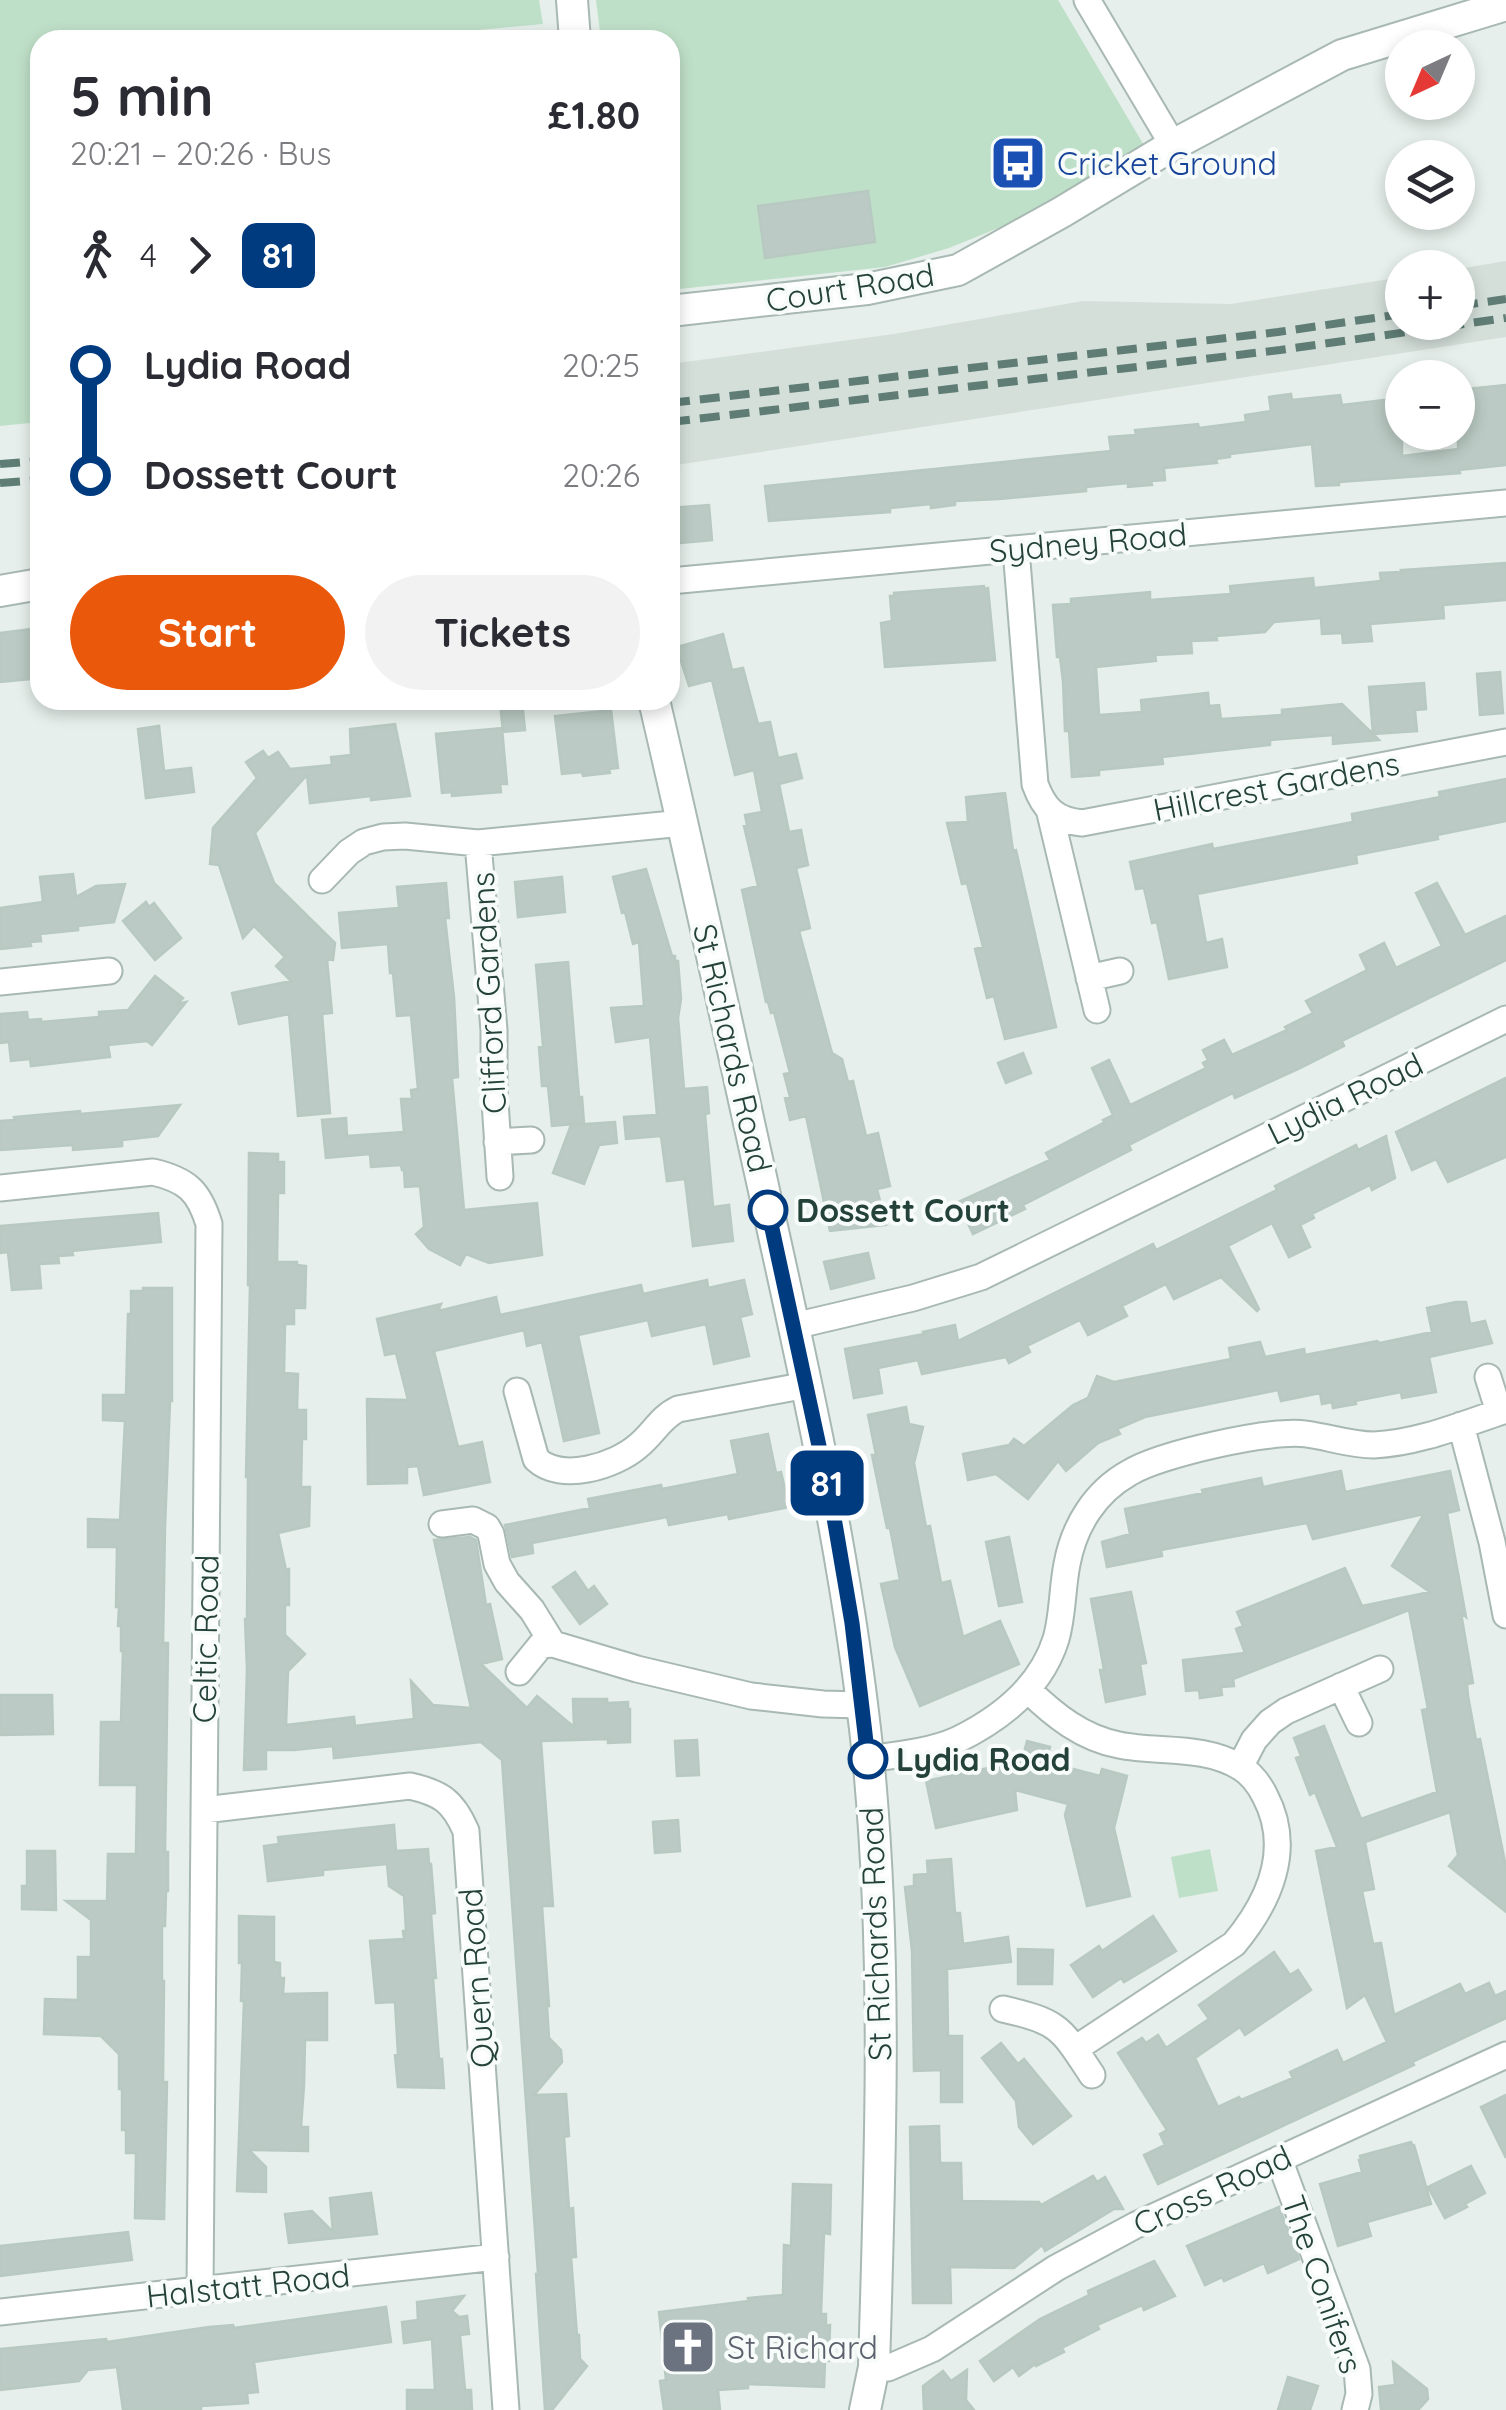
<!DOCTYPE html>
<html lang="en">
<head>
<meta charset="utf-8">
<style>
	body { margin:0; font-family:Quicksand,sans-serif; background:#f2f2f3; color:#2b2b33; height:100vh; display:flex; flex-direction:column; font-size:38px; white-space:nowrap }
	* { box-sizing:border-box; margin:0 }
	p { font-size:32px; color:#7c7c81 }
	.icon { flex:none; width:55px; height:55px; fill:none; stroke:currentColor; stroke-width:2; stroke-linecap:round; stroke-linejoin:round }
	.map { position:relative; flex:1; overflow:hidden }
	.sheet { position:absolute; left:30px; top:30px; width:650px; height:680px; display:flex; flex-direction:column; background:#fff; border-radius:30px; box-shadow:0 5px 15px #0003 }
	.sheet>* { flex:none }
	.badge { padding:0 20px; border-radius:15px; font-size:35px; line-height:65px }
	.needle { width:65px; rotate:224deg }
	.controls { position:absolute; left:1385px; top:30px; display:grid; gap:20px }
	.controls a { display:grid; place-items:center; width:90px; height:90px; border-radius:50%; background:#fff; box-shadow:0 5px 15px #0003; font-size:50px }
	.map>.badge { position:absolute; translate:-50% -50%; box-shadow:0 0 0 5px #fff }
	.legs { display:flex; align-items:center; gap:15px; height:110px; padding:0 40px; font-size:32px }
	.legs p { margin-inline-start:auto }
	.head { display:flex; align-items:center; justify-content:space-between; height:170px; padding:0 40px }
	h1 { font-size:55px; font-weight:800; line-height:75px }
	.cta { display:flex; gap:20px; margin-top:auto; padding:20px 40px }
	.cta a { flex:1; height:115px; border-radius:60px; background:#ea580c; color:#fff; font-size:40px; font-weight:800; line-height:115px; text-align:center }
	.cta a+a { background:#f2f2f3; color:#2b2b33 }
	ul { padding:0 40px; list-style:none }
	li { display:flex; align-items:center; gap:35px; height:110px; font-size:38px }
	li i { display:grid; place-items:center; width:15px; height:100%; margin:0 12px; background:currentColor }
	li i::after { content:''; width:25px; height:25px; margin:-12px; border:8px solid; border-radius:50%; background:#fff }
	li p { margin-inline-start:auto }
	li:first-child i { background:linear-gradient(#0000 50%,currentColor 0) }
	li:last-child i { background:linear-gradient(currentColor 50%,#0000 0) }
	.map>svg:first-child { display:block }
</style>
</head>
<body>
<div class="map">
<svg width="1506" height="2410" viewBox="0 0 1506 2410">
	<rect width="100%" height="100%" fill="#e6efeb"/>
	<path fill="#d4dfda" d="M1506,261V337L670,466V364L894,334L1083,301L1231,304L1402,277V322H1458V269Z"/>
	<path fill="#bfe0c8" d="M0,0H539L543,24L373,40H40V422L0,426Z
		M596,0H1058L1145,147L1048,208L949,248L885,267L670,290V40H601Z
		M1210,1849L1218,1891L1179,1898L1171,1857Z"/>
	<path fill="#bbcac4" stroke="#b8c9c2" stroke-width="2.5" d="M868,191L875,242L765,258L758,206Z
		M1506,385V465L1459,470L1460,473L1339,482V485L1316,486L1312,444L1230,454V457L1216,459L1217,463L1164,468L1165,480L1151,481L1152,485L1128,487V483L1086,487V491L999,499L955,501V505L931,508V504L890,508V512L769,521L765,486L1111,451L1109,437L1136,435L1135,430L1198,424L1199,428L1246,422L1245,415L1271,411L1269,397L1291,394L1292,400L1340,395L1342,405L1402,398V456L1458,449V390Z
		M709,505L712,540L670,544V508Z
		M1506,563V600L1443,605L1444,618L1370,624L1372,641L1343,643L1342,633L1322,634L1321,618L1274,622L1265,632L1216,636L1217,640L1191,641L1192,653L1155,655L1156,661L1096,667L1099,715L1142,712L1141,700L1208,693L1209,706L1219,705L1221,719L1282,715V710L1342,704L1373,734L1369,687L1424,683L1426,709L1415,710L1417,731L1373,734L1379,740L1333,744V735L1270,740V745L1162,757L1163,764L1099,770V775L1072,777L1069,731H1065L1063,681L1060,657H1057L1053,605L1071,604V599L1150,592V600L1231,594L1230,586L1313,578L1314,588L1381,581L1380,573L1402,572L1401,570Z
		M984,586V589L988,588L995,660L885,667L881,623L892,621L890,596H894V593Z
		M40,628V678L0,682V633Z
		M723,634L732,670L743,668L758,724L770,722L778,758L796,754L802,778L779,784L789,832L801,830L808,865L796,868L810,928L799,931L832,1053L842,1059L848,1082L853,1081L866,1136L878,1133L890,1186L877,1189L886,1225L830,1231L806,1116L790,1120L785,1098L790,1097L784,1074L790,1073L774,1012L771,1013L768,1002H766L742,890L758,886L744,826L747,825L745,815L762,812L754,770L735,775L712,680L689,686L681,661L670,654V649Z
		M1500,672L1503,713L1480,715L1477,674Z
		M522,701L525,730L503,732L500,703Z
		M611,710L618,768L609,769L610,773L583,776L582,772L562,774L555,716Z
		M395,724L410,796L371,800V796L310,803L307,775L255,833L274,883L335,943L333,960L327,959L332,1013L322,1014L330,1113L298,1116L289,1014L239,1024L232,993L291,981L276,966L285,957L254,926L243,938L219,865L210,864L213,828L257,778L246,762L263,751L268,758L278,752L290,769L332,765L331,757L351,755L350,729Z
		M159,726L164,771L191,768L194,792L146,798L138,729Z
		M502,728L507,784H500L501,792L452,796V792L442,793L436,734Z
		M1506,779V821L1437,835L1438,839L1356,855L1357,863L1197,894L1206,943L1222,939L1227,967L1169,979L1157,922L1152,923L1144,888L1136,889L1130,862L1212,844L1213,849L1353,822L1352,814L1440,797L1439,792Z
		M1005,793L1013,851L1016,850L1056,1027L1005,1039L994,996L987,998L975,949L983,947L967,883L962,884L947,823L968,822L966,797Z
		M646,869L672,956H675V961H678L681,999L678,1018L684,1089L707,1087L709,1113L705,1114L713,1207L729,1205L733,1241L693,1246L685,1179L667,1181L661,1136L626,1139L624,1117L657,1115L650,1037L616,1042L611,1008L644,1006L639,942L633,944L625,912L622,913L613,877Z
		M73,874L76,897L96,886L125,884L114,922L78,926V930L40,934L41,941L30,942L31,946L0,949V908L43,902L40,877Z
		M562,877L565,912L518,917L515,882Z
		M446,883L449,918H445L454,997L458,1077L452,1078L464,1210L537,1203L542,1255L489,1263L466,1254L460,1265L429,1249L416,1234L424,1227L420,1186L405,1187L404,1170H402L401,1165L371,1167L370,1154L326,1158L322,1120L346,1118L347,1136L404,1132L401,1099H412L411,1090L418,1089L411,1015L397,1016L393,973H390L388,944L342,948L339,913L399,908L397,887Z
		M1437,883L1465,935L1506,916V960L1342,1041L1344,1046L1300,1068L1235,1098L1233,1093L1186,1116L1129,1145L1131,1150L1023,1205L1025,1209L973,1234L958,1202L1050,1160L1046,1153L1105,1122L1103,1120L1113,1115L1092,1068L1109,1060L1130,1105L1206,1068L1203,1063L1208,1060L1203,1050L1224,1040L1232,1055L1287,1030L1285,1027L1313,1013L1306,1001L1367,970L1360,955L1384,943L1396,968L1442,946L1416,893Z
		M146,902L149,907L154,903L181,938L155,960L123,921Z
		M568,962L579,1097H582L584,1123L552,1126L548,1086H542L539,1047L543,1046L536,965Z
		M155,976L183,998L177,1004L186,1002L152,1045L147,1041L108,1045L110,1057L31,1066L30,1059L11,1061L9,1042L0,1043V1014L27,1012L28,1020L41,1019V1022L99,1017V1012L128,1010Z
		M1023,1053L1031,1073L1006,1083L998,1063Z
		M1506,1078V1157L1448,1182L1436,1159L1412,1170L1396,1132Z
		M180,1105L158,1136L122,1140V1146L73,1150V1145L0,1150V1121L15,1120L14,1117L80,1111V1114Z
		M615,1122L617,1143L599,1145L584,1184L553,1173L571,1125Z
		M1386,1136L1395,1178L1372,1190L1370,1185L1312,1214L1314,1218L1300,1225L1310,1247L1289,1257L1272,1223L1228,1246L1259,1309L1257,1311L1221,1277L1174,1299L1166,1284L1122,1306L1127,1316L1088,1335L1080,1320L1027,1346L1030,1352L1009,1363L1006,1357L922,1374L918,1360L878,1368L882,1393L854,1398L845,1349L924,1334L923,1332L955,1325L958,1341L1153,1244L1156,1250L1277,1190L1275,1186L1356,1145L1358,1150Z
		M249,1153L278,1154V1162H284V1193H278L277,1262H297V1265L306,1266L305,1308H294V1324H285L284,1373L298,1374L297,1410H306V1439H302L301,1487H310L309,1526L278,1533L286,1570L289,1569V1605H285V1635L305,1654L288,1671L286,1725L354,1717L355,1726L414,1719L411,1681L433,1705L471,1708L434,1540L470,1537L476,1540L486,1605L490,1604L502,1659L481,1664L527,1708L537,1696L574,1727L573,1699H607V1703L628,1702V1709H630V1742L608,1743V1739L541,1741L553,1906H542L549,2006H547L549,2038L561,2050L562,2062L534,2095L566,2094L569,2136L564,2137L569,2209L573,2208L576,2257H571L577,2335H579L580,2359L587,2366L552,2410H545L536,2274H538L502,1760L481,1742L334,1758L333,1746L294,1750H266V1769L244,1770L247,1669L245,1619H247L248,1477H246L250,1285H248Z
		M158,1213L161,1242L72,1251L73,1255L58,1256L59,1263L39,1264L41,1288L12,1290L8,1252L0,1253V1226Z
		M868,1253L874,1278L831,1289L824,1262Z
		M707,1280L708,1288L744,1280L752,1314L740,1317L749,1356L714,1364L706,1324L652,1336L648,1320L578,1335L599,1433L564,1441L542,1342L527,1346L524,1330L434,1351L458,1447L482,1442L490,1482L424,1495L418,1466L407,1467V1483L368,1484L367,1399L408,1400L396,1353L385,1355L377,1319L441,1304L438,1311L496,1297L500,1315L641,1285L643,1294Z
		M143,1288H172V1401H170L165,1527L163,1643H168L165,1852H168V1891L166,1892L165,1926H162V1980L164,1981L163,2082H167L164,2219L135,2218L136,2153H126V2130H122V2089H119V2054L101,2036L44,2034L45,1999L78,2000V1957H91V1920L66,1901H107L108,1854H136L137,1785H100L101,1722H121L123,1651H121V1626H118L119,1607H116L117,1547H88V1519L120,1520L125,1421L103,1420V1395H126L128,1314H131V1291H143Z
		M1456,1302H1466L1470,1324L1485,1321L1492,1343L1429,1357L1436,1392L1402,1398L1401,1392L1355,1401L1356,1404L1333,1408L1332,1402L1322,1404L1320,1393L1281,1401L1278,1390L1145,1417L1117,1429L1120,1434L1098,1443L1066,1471L1058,1461L1028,1499L996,1474L968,1480L963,1454L1009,1445L1014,1439L1024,1446L1073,1405L1088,1398L1097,1376L1114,1382L1231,1359L1229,1348L1260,1342L1265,1357L1304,1349L1305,1355L1377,1341L1380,1343L1432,1332L1427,1308Z
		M906,1407L909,1424L923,1427L914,1463L926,1527L930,1526L941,1583L950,1581L963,1637L1000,1621L1019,1664L920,1706L895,1647L881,1584L900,1580L890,1528H887L872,1455H876L868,1415Z
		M768,1434L776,1473L781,1472L789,1507L729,1519L728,1514L669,1525L667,1517L532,1543L533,1553L512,1557L505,1525L590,1508L588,1499L661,1485L662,1489L738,1474L731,1441Z
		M1341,1471L1345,1492L1450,1471L1459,1510L1447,1513L1466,1617L1461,1613L1473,1683L1467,1684L1468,1696L1476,1740L1480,1739L1506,1867V1912L1449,1866L1458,1855L1450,1812L1365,1842L1374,1889L1362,1891L1373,1944L1381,1943L1394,2015L1460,1984L1465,1994L1489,1983L1495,1996L1506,1991V2018L1412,2062L1414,2065L1158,2184L1144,2155L1165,2145L1160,2134L1167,2130L1118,2053L1142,2038L1146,2043L1158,2035L1166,2048L1209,2019L1199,2005L1274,1952L1290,1975L1298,1970L1311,1990L1245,2035L1240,2027L1195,2058L1218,2107L1239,2097L1241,2100L1293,2078L1290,2072L1337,2050L1343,2063L1387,2042L1365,1995L1347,2008L1316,1851L1337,1847L1315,1792L1310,1795L1296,1758L1301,1756L1294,1738L1324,1726L1361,1819L1437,1792L1422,1710L1428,1709L1409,1610L1233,1679L1234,1686L1221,1687L1222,1695L1200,1698L1199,1690L1186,1691L1183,1660L1245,1653L1236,1629L1243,1626L1237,1612L1345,1568L1362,1606L1430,1592L1392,1566L1424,1514L1313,1539L1307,1523L1161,1550L1162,1556L1107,1567L1102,1542L1130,1534L1125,1509L1203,1493L1202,1490L1261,1478L1263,1487Z
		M1009,1537L1022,1602L999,1606L986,1542Z
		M575,1572L588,1591L594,1586L607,1604L580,1624L553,1587Z
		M1131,1592L1146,1663L1140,1664L1145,1694L1106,1702L1100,1670H1104L1091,1599Z
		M0,1695H52L53,1734L0,1735Z
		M697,1740L699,1775L677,1776L675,1741Z
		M1027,1741L1050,1747L1046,1762L1100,1776L1102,1769L1127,1776L1114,1828L1130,1896L1087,1906L1065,1815L1068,1804L1015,1790L1017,1810L936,1828L926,1781L1022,1761Z
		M678,1820L680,1851L655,1853L653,1822Z
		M394,1825L396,1851L428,1849L429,1864H431L435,1913L431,1914L436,1978H433L439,2059H442L444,2088L398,2087L395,2055L398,2054L395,2002L376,2003L370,1941L404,1939L403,1931H406L404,1896L389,1886L387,1864L323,1870V1875L268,1881L264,1846L279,1844L278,1837Z
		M27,1851H55L56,1910L22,1909V1886H27Z
		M951,1859L955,1913H960L963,1944L1008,1937L1011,1962L947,1969L948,2036H962V2102H941V2070L914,2071L912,1951L905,1887L914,1886V1875L928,1874L927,1861Z
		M239,1916L274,1917V1962L280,1963V1978H284L283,1994L327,1993V2040H305L304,2085L301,2127H308V2151L249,2150L266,2167V2192L237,2191L244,2001H241L242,1963H239Z
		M1153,1916L1176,1951L1124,1982L1121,1978L1093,1997L1071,1965L1099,1946L1102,1951Z
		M1018,1949L1053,1950L1052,1984H1018Z
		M1001,2043L1018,2064L1024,2059L1071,2116L1033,2144L1019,2127L1016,2101L982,2058Z
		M1506,2095V2158L1481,2107Z
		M939,2126L940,2163H961L962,2201L1039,2202L1041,2205L1093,2176L1097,2182L1105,2177L1123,2209H1114L1045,2251L1042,2245L1014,2268L950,2267L951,2303H913L910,2127Z
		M1411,2142L1412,2145H1414L1431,2204L1367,2222L1371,2236L1338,2246L1320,2184L1362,2172L1359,2160H1361L1360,2156Z
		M1471,2166L1485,2193L1465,2204L1467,2207L1445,2218L1428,2187Z
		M793,2184L831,2185L830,2234L824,2233L821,2314H826V2326L830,2325L829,2361H825L824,2387L748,2384V2388L718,2390L720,2410H664L660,2381L666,2380L659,2312L749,2301L748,2298L783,2295L784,2245L791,2246Z
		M371,2193L377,2234L289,2243L285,2214L312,2211L333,2232L330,2198Z
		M1279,2207L1299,2259L1268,2273L1264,2263L1224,2281L1222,2277L1205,2285L1187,2246Z
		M128,2232L132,2260L0,2276V2246Z
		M1154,2261L1175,2296L1144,2310L1142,2305L1097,2325L1099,2329L1062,2348L1064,2352L1036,2366L1035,2364L1019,2376L1013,2367L994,2381L980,2361L1040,2319L1089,2295L1088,2291Z
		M464,2296L452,2311L459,2317L467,2316L469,2334L460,2335L465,2390H471L472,2410H407V2390H435L432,2339L404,2343L402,2322L418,2320L417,2302Z
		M386,2307L391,2342L254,2362L258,2392L247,2393L248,2403L201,2406V2410H123L117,2367L88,2370L79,2381L0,2390V2349L106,2339L107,2342L209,2327L233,2325L234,2328L271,2323Z
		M1393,2362L1427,2389L1428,2399L1418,2410H1381L1379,2387L1395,2385Z
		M967,2370L966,2400L974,2410H924L923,2386L943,2371L951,2381Z
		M1288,2377L1318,2386L1310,2410H1278Z"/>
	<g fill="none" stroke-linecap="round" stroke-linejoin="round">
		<g stroke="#a8b8b2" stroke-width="29">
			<path id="minor" d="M1087,0L1173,145
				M1016,549L1035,784C1044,809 1055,820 1082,823L1506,742
				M670,581L1506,503
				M1049,809L1097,1010
				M478,843L494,1030V1087L500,1177
				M322,880L349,852L364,842L383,837L405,836L478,843L683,823
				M1089,978L1120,971
				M0,982L109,971
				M497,1142L531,1140
				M0,1188L153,1172C187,1180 199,1191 209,1224L200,2290
				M794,1326L913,1298L981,1277L1506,1019
				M1488,1377L1499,1412
				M517,1391L536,1459C561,1483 615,1466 638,1446C653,1434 661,1417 678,1409L807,1385
				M1461,1425L1492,1542L1506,1615
				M442,1524L473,1520L487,1527L491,1534L497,1564L507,1582L532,1610L553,1644L637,1669L751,1696L823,1704L862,1705
				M519,1672L541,1645L553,1644
				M1341,1686L1359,1723
				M1028,1690C1054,1715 1082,1738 1119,1745C1158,1753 1204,1745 1240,1767C1252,1774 1259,1784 1265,1796C1293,1849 1269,1902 1234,1944L1075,2049
				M868,1759C897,1755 930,1752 957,1740C1000,1719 1041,1687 1056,1639C1063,1615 1062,1589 1067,1564C1074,1526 1095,1492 1129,1473C1160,1454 1271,1429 1306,1434C1329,1437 1350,1445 1374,1445C1419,1443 1463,1424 1506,1410
				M1240,1767L1254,1740L1270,1722L1286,1711L1380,1669
				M204,1810L410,1786C441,1793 453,1801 466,1831L506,2410
				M1003,2009C1060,2022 1061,2028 1092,2075
				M1279,2159L1357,2369L1359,2394L1355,2410
				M0,2312L496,2257
				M874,2367L888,2368L932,2349L1056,2268L1136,2225L1506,2055"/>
		</g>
		<g stroke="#a8b8b2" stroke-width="34">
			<path id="tertiary" d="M572,0L575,40
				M670,311L867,289L958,270L1062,212L1173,145L1342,55L1506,5
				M0,591L40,584
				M654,700C694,871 731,1042 769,1213C809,1393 849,1573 868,1756C888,1959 880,2164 874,2367L865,2410"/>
		</g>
		<use href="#minor" stroke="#fff" stroke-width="25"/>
		<use href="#tertiary" stroke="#fff" stroke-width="30"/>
		<path stroke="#5f7d75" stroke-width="8" stroke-dasharray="20 10" stroke-linecap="butt" d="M1458,306L1506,299
			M670,403L1278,332L1402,314
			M670,422L1280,350L1506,318
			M0,464L40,461
			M0,483L40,480"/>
	</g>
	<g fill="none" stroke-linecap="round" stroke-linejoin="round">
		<g stroke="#fff" stroke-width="22">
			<path id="line-1" d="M768,1210L832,1506L852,1623L868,1759"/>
		</g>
		<use href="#line-1" stroke="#003b80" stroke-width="15"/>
	</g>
	<defs>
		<g id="bus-square" transform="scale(2.875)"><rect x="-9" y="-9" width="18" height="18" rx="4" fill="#1a4fb4" stroke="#f7fbf9"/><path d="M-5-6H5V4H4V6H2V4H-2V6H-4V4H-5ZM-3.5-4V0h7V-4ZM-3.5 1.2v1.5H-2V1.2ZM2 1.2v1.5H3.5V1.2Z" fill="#fff"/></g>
		<g id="church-square" transform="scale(2.875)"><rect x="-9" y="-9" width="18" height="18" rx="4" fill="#6b7280" stroke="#f7fbf9"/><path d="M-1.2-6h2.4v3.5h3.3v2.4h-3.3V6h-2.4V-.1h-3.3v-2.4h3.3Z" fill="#fff"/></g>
	</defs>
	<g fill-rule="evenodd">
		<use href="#bus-square" x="1018" y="163"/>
		<use href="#church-square" x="688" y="2347"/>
	</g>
	<g fill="#fff" stroke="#003b80" stroke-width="5">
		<circle cx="768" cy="1210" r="18"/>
		<circle cx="868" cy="1759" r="18"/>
	</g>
	<g text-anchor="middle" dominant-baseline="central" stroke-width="8" stroke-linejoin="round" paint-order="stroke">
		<g font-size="32" fill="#164399" stroke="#f7fbf9" text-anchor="start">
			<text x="1057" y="163">Cricket Ground</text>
		</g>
		<g font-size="32" fill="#24423a" stroke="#f7fbf9">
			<text transform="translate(850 287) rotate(-9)">Court Road</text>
			<text transform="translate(1088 542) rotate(-5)">Sydney Road</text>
			<text transform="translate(1276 786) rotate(-11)">Hillcrest Gardens</text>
			<text transform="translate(488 993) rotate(-93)">Clifford Gardens</text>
			<text transform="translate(733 1048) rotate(77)">St Richards Road</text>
			<text transform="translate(1345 1098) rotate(-26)">Lydia Road</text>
			<text transform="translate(205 1639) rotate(-89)">Celtic Road</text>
			<text transform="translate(875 1934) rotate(-92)">St Richards Road</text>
			<text transform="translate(476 1978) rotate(-94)">Quern Road</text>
			<text transform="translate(1212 2190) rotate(-25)">Cross Road</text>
			<text transform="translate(1323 2284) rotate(71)">The Conifers</text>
			<text transform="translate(248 2285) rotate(-6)">Halstatt Road</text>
		</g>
		<g font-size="32" font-weight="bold" fill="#24423a" stroke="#f7fbf9" text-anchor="start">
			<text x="796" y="1210">Dossett Court</text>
			<text x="896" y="1759">Lydia Road</text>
		</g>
		<g font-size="32" fill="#5b616d" stroke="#f7fbf9" text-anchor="start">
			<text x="727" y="2347">St Richard</text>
		</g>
	</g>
</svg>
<div class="controls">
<a><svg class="needle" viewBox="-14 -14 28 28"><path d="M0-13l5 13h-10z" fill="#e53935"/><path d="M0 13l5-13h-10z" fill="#7c7c81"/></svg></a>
<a><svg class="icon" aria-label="layers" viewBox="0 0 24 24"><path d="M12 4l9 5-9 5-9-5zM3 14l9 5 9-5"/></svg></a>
<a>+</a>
<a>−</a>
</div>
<b class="badge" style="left:827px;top:1483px;background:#003b80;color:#fff">81</b>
<section class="sheet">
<div class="head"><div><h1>5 min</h1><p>20:21 – 20:26 · Bus</p></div><b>£1.80</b></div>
<div class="legs"><svg class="icon" aria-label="walk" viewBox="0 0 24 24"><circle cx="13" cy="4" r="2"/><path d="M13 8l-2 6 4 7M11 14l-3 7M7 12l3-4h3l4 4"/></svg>4<svg class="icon" aria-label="forward" viewBox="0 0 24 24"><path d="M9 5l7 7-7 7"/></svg><b class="badge" style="background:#003b80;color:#fff">81</b></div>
<ul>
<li><i style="color:#003b80"></i><b>Lydia Road</b><p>20:25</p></li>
<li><i style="color:#003b80"></i><b>Dossett Court</b><p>20:26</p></li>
</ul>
<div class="cta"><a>Start</a><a>Tickets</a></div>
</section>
</div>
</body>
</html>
